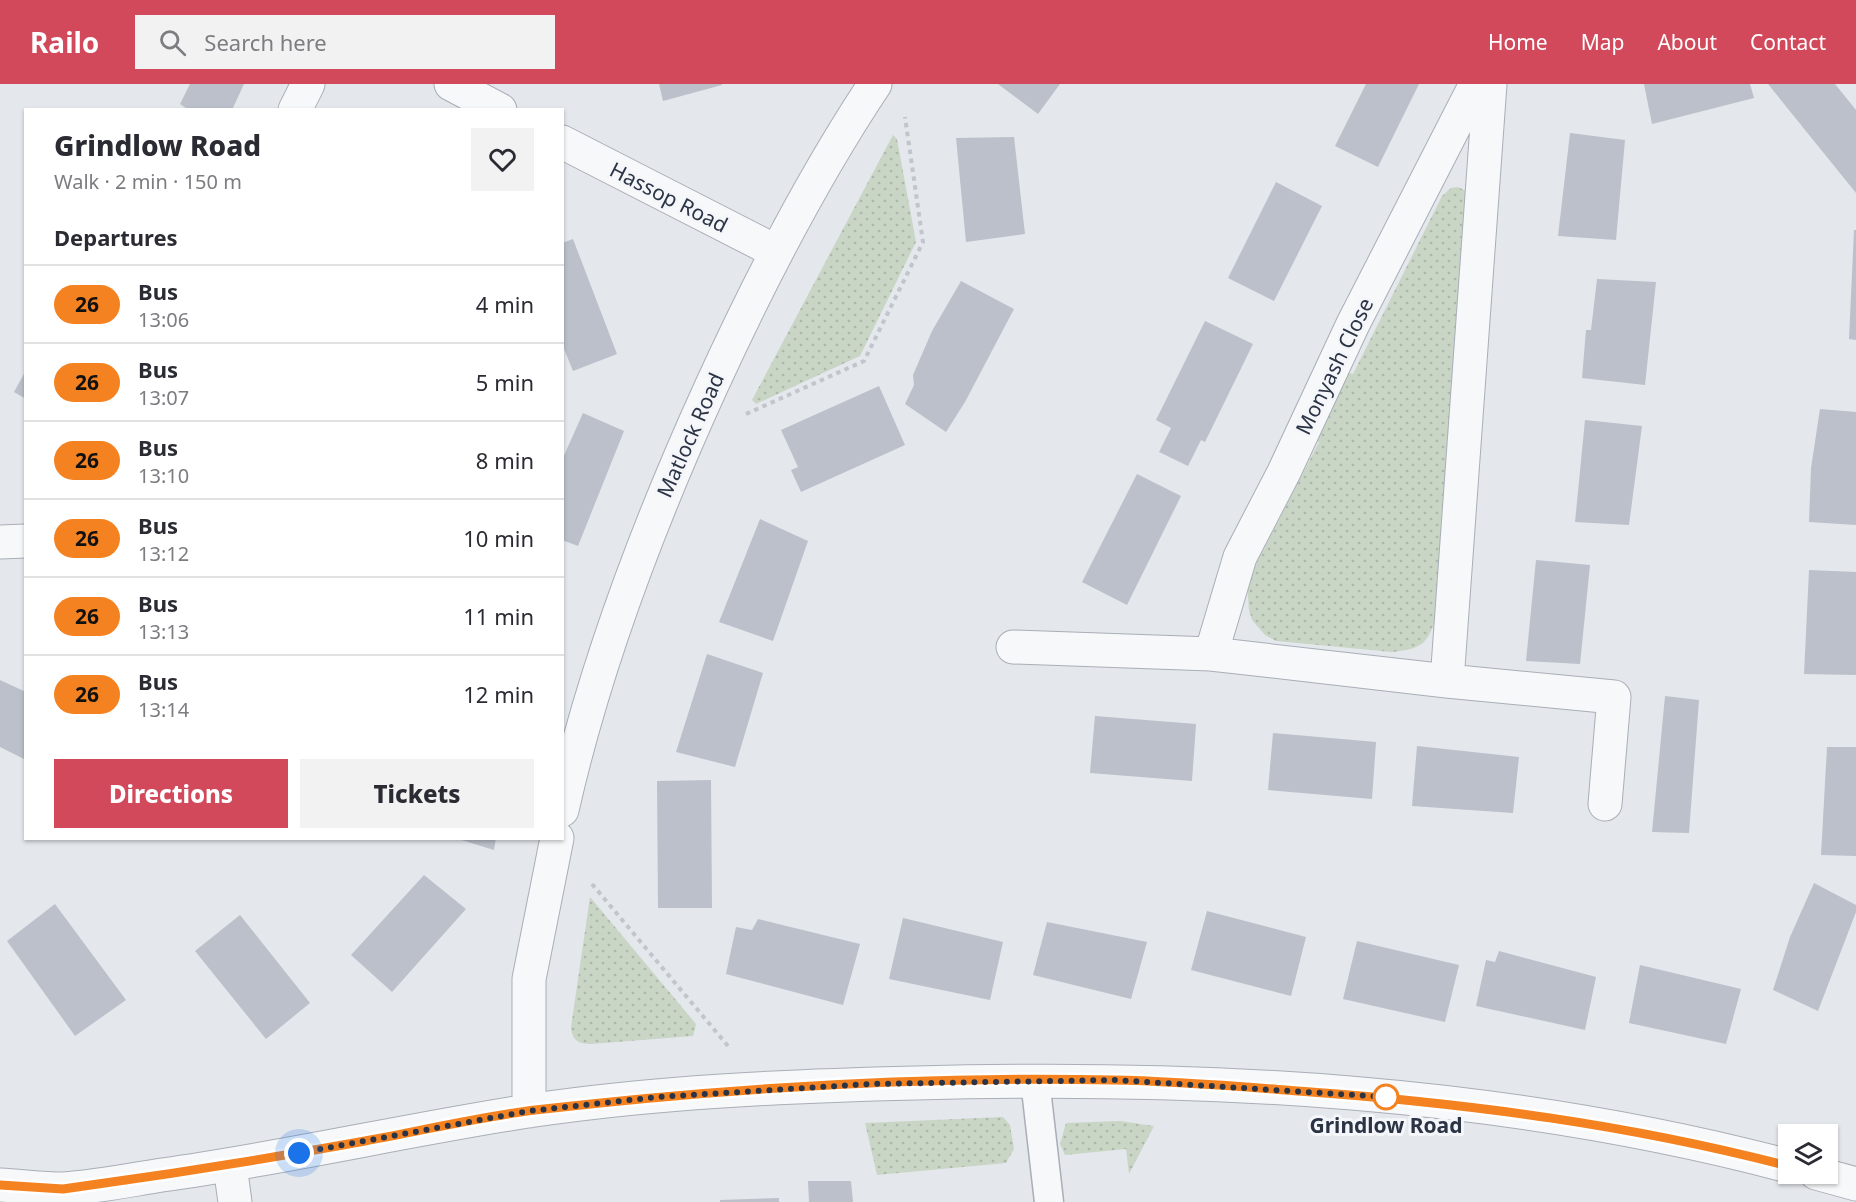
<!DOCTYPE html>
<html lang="en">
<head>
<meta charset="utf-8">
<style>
	body { margin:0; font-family:"Noto Sans",sans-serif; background:#f2f2f3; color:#2b2b33; height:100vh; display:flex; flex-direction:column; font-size:22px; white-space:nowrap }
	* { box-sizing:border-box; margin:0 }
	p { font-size:20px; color:#7c7c81 }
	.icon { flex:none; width:33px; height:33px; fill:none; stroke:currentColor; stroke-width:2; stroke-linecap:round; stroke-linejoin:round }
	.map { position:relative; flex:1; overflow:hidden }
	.details { position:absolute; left:24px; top:24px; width:540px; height:732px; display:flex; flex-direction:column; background:#fff; border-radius:0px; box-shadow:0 2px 4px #0004 }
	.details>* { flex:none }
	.badge { padding:0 12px; border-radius:20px; font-size:21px; line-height:39px }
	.controls { position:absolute; left:1778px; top:1040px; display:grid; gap:12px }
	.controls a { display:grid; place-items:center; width:60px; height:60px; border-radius:0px; background:#fff; box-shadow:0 2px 4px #0004; font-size:30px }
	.you { position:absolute; width:30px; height:30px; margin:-15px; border:4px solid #fff; border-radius:50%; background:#1a73e8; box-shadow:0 0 0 9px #1a73e833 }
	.map>.badge { position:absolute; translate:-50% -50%; box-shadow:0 0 0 3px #fff }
	h2 { padding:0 30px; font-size:22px; line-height:54px }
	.round { display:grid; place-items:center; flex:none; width:63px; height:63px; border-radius:0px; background:#f2f2f3 }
	.summary { display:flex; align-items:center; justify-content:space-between; height:102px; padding:0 30px }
	h1 { font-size:28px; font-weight:800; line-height:45px }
	.cta { display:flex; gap:12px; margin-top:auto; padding:12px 30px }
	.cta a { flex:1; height:69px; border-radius:0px; background:#d1495b; color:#fff; font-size:24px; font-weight:800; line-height:69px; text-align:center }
	.cta a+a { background:#f2f2f3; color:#2b2b33 }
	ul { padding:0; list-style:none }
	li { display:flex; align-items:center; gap:18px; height:78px; padding:0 30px; border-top:2px solid #e1e1e2 }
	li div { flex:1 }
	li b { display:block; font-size:22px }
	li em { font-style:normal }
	li .badge { min-width:66px; font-weight:700; text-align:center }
	header { display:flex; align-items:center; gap:36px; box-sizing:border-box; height:84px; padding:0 30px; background:#d1495b; color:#fff }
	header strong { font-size:28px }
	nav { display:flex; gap:33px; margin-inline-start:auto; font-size:21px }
	.search { width:420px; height:54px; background:#f2f2f3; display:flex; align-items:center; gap:15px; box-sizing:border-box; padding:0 21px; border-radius:0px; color:#7c7c81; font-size:22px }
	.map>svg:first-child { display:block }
</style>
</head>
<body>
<header>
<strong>Railo</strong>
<div class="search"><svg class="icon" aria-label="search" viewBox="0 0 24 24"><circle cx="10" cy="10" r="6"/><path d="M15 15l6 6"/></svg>Search here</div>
<nav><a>Home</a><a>Map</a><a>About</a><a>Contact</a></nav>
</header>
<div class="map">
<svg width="1856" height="1118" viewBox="0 0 1856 1118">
	<defs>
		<pattern id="grass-dots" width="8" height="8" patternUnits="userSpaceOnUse" patternTransform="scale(1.5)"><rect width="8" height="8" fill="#c9d6c5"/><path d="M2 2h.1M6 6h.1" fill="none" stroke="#adb8ab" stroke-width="1.8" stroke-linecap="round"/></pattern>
	</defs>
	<rect width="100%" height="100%" fill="#e4e7ec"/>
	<path fill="url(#grass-dots)" d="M893,51L897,55L916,158L860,272L756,320L752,316Z
		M1458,103L1466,107L1436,533C1428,561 1420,565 1392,568L1276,557L1265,551L1252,536L1249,526L1247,498L1319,358L1313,354L1346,288L1353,290L1442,112L1451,104Z
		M590,813L696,940L693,952L591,960C578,960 572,956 571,943Z
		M1003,1033L1010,1041L1014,1065L1006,1079L877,1091L865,1039Z
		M1120,1037L1154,1042L1129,1090L1126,1065L1065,1071L1060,1060L1066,1039Z"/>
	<path fill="#bbc0ca" d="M190,0H244L232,26H189L180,20Z
		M659,0H722V1L663,17Z
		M998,0H1060L1038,30Z
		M1366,0H1419L1378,83L1335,62Z
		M1644,0H1750L1754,14L1652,40Z
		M1768,0H1835L1856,26V109Z
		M1570,49L1625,56L1616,156L1558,152Z
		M1014,53L1025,150L966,158L956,54Z
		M1276,98L1322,122L1274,217L1228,194Z
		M1854,146H1856V256L1849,255Z
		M573,155L617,270L573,287L562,260V159Z
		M1597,195L1656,198L1645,301L1582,294L1586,246H1591Z
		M961,197L1014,225L965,318L946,348L905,320L914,301L913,291L932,247Z
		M1205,237L1253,260L1205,358L1201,356L1188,382L1159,368L1171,344L1156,336Z
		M26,286V315L14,308Z
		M879,302L905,361L801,408L791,386L798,383L781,346Z
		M1820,325L1856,328V441L1809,438L1811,384Z
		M583,329L624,347L578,462L562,456V376Z
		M1585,336L1642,342L1629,441L1575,438Z
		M1137,390L1181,412L1127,521L1082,498Z
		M760,435L808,457L773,557L719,538Z
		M1536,476L1590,481L1580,580L1526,577Z
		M1809,486L1856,488V591L1804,590Z
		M707,570L763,589L735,683L676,668Z
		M0,596L26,608V676L0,663Z
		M1665,612L1699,616L1689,749L1652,748Z
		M1095,632L1196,640L1192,697L1090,689Z
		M1273,649L1376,658L1372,715L1268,706Z
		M1417,662L1519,673L1513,729L1412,722Z
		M1827,663H1856V772L1821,771Z
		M711,696L712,824H658L657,697Z
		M455,754H496L494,766Z
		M424,791L466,825L392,908L351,871Z
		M1814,799L1856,821V828L1818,927L1773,906L1790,853Z
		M55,820L126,916L75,952L7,857Z
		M1207,827L1306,853L1291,912L1191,886Z
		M240,831L310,919L266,955L195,867Z
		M903,834L1003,858L990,916L889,895Z
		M758,835L860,860L843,921L726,890L736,843L752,846Z
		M1047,838L1147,858L1131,915L1033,891Z
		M1357,857L1459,881L1445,938L1343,915Z
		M1499,867L1596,893L1585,946L1476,922L1486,876L1495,878Z
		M1640,881L1741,905L1726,960L1629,939Z
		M808,1097H851L853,1118H809Z
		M779,1114V1118H720V1116Z"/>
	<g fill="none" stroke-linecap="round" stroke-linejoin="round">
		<g stroke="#a9aeb7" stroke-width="31">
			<path id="service" d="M1035,996L1049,1118"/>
		</g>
		<g stroke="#a9aeb7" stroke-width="35">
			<path id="minor" d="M451,0L500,26
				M295,26L308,0
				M562,58L775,167
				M0,458L26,457
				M1013,563L1211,570L1447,597L1614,613L1605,720
				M1211,570L1240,473L1284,388L1353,240L1476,0
				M1447,597L1490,0
				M230,1082L235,1118"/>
		</g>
		<g stroke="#a9aeb7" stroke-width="35">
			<path id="tertiary" d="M562,726C595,580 649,439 711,303C759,198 811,96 875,0
				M529,1027V895L557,754
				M1816,1089L1856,1100
				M0,1101C21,1102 43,1105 63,1105C96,1103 130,1096 162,1091C285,1074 405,1046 528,1027C656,1008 787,1002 916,999C1208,991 1505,1007 1788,1082"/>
		</g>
		<path stroke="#c2c5cb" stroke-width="4" stroke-dasharray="4.5 4.5" stroke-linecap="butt" d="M746,330L864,277L923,158L905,33
			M592,800L728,962"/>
		<use href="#service" stroke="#f7f8fa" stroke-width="28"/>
		<use href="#minor" stroke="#f7f8fa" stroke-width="33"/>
		<use href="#tertiary" stroke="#f7f8fa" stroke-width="33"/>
	</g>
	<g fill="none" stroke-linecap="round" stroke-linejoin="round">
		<g stroke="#fff" stroke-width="14">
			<path id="line" d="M0,1101L63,1105L84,1102C178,1089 272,1074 365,1057C421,1047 478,1033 535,1026C726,1004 920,992 1113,996C1179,997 1245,1003 1311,1008C1473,1020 1631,1041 1788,1082"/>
		</g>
		<use href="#line" stroke="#f58220" stroke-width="9"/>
		<path stroke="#2b3445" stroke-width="6" stroke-dasharray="0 10.8" d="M299,1069L529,1027L658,1013L869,1000L1115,996L1386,1013"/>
	</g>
	<circle fill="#fff" stroke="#f58220" stroke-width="3" cx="1386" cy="1013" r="12"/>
	<g text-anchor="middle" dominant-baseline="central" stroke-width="6" stroke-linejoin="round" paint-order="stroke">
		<g font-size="21" fill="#2b3445" stroke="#f4f6f9">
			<text transform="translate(669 113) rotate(27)">Hassop Road</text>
			<text transform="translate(1334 282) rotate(-64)">Monyash Close</text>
			<text transform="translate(690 351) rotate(-66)">Matlock Road</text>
		</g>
		<g font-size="21" font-weight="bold" fill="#2b3445" stroke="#f4f6f9">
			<text x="1386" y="1041">Grindlow Road</text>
		</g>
	</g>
</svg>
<div class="controls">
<a><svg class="icon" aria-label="layers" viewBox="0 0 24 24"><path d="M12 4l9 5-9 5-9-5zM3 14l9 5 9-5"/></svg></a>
</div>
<div class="you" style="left:299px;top:1069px"></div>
<section class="details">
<div class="summary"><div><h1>Grindlow Road</h1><p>Walk · 2 min · 150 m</p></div><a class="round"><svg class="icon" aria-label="heart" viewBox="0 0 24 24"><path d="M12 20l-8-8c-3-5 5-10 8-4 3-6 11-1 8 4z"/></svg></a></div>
<h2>Departures</h2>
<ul>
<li><span class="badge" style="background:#f58220;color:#111">26</span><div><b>Bus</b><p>13:06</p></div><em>4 min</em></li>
<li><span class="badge" style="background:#f58220;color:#111">26</span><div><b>Bus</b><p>13:07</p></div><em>5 min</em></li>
<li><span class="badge" style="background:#f58220;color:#111">26</span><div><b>Bus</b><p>13:10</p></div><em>8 min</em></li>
<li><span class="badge" style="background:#f58220;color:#111">26</span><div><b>Bus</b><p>13:12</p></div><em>10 min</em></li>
<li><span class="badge" style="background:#f58220;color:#111">26</span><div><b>Bus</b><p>13:13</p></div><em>11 min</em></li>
<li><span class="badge" style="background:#f58220;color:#111">26</span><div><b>Bus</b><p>13:14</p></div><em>12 min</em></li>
</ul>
<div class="cta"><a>Directions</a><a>Tickets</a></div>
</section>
</div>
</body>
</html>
